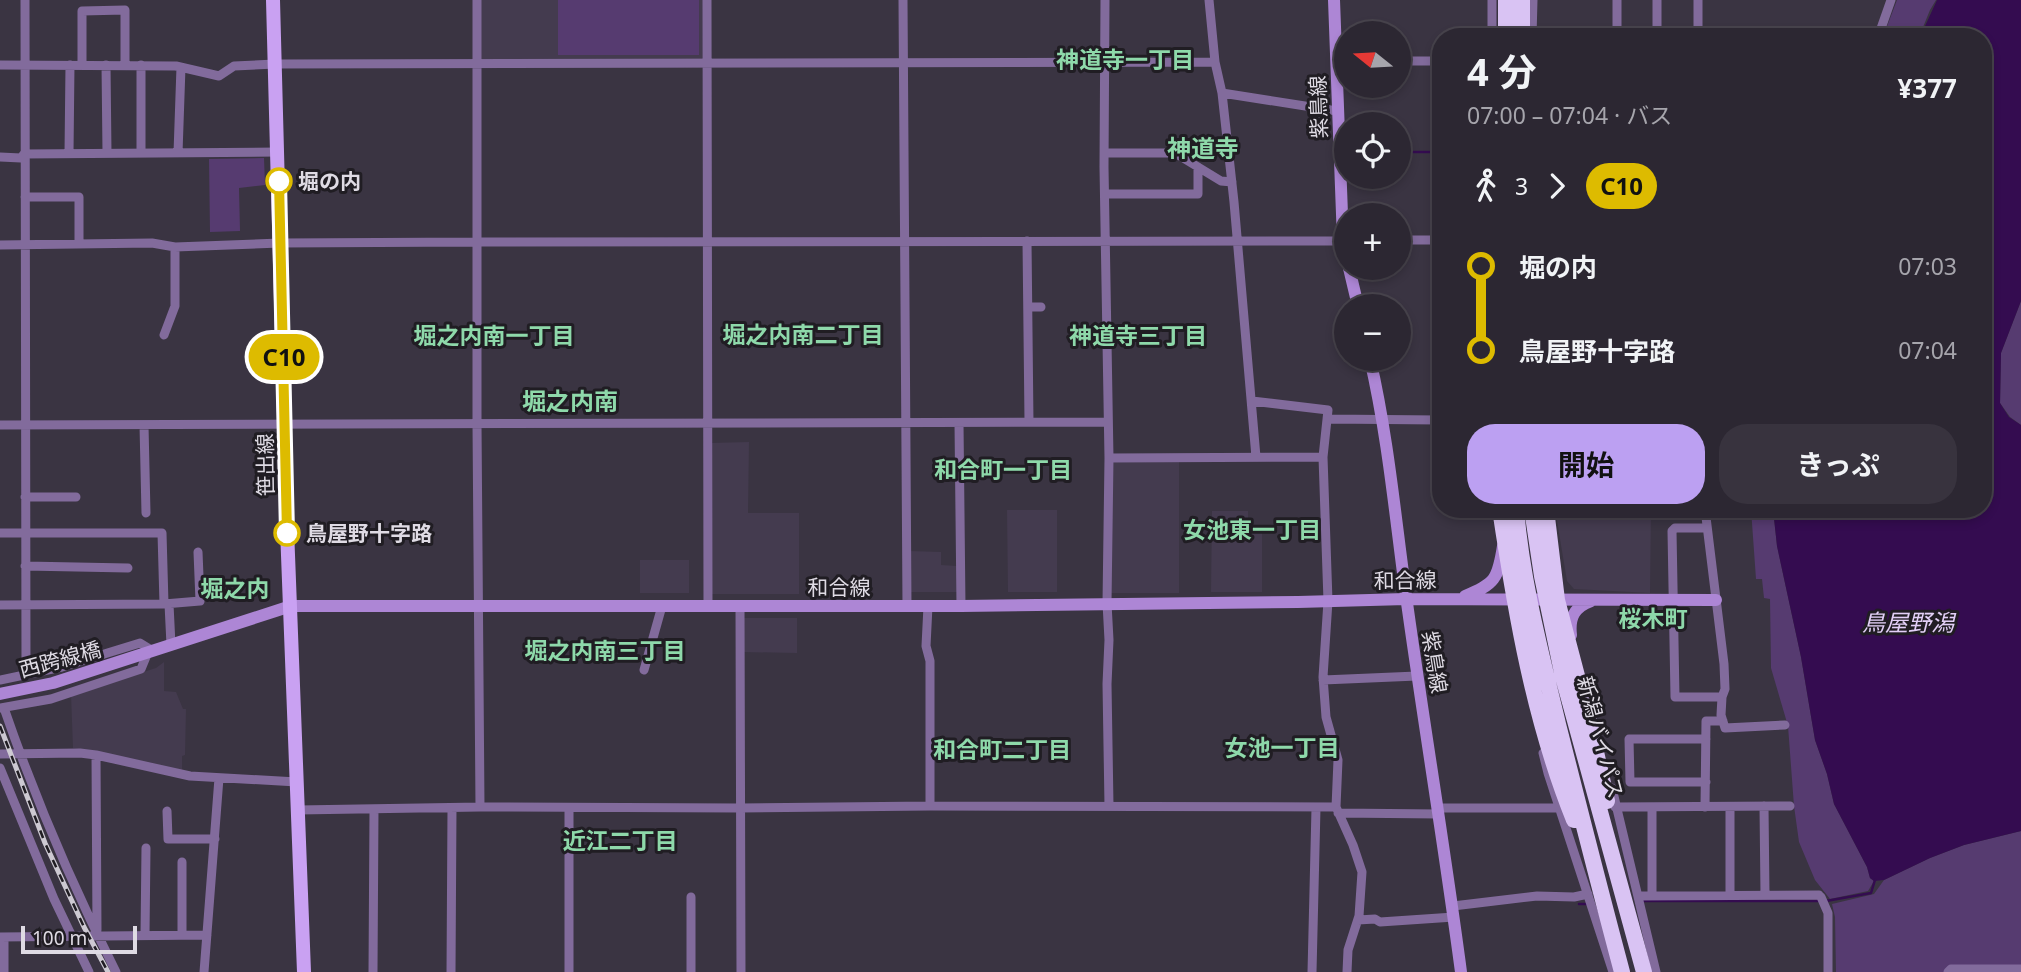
<!DOCTYPE html>
<html lang="ja">
<head>
<meta charset="utf-8">
<style>
	body { margin:0; font-family:"Noto Sans","Noto Sans JP",sans-serif; background:#38333e; color:#f1f3f6; height:100vh; display:flex; flex-direction:column; font-size:26px; white-space:nowrap }
	* { box-sizing:border-box; margin:0 }
	p { font-size:23px; color:#a6a5ac }
	.icon { flex:none; width:38px; height:38px; fill:none; stroke:currentColor; stroke-width:2; stroke-linecap:round; stroke-linejoin:round }
	.map { position:relative; flex:1; overflow:hidden }
	.sheet { position:absolute; left:1432px; top:28px; width:560px; height:490px; display:flex; flex-direction:column; background:#2c2732; border-radius:28px; box-shadow:0 4px 10px #0003,0 0 0 2px #48444d }
	.sheet>* { flex:none }
	.badge { padding:0 14px; border-radius:23px; font-size:24px; line-height:46px }
	.needle { width:46px; rotate:288deg }
	.controls { position:absolute; left:1334px; top:21px; display:grid; gap:14px }
	.controls a { display:grid; place-items:center; width:77px; height:77px; border-radius:50%; background:#2c2732; box-shadow:0 4px 10px #0003,0 0 0 2px #48444d; font-size:35px }
	.scale { position:absolute; left:21px; bottom:18px; width:116px; box-sizing:border-box; padding-left:7px; border:4px solid #dfdbe4; border-top:0; font-size:19px; line-height:24px; white-space:nowrap; color:#dfdbe4; -webkit-text-stroke:5px #201d23; paint-order:stroke }
	.map>.badge { position:absolute; translate:-50% -50%; box-shadow:0 0 0 4px #fff }
	.legs { display:flex; align-items:center; gap:10px; height:77px; padding:0 35px; font-size:23px }
	.legs p { margin-inline-start:auto }
	.head { display:flex; align-items:center; justify-content:space-between; height:119px; padding:0 35px }
	h1 { font-size:38px; font-weight:700; line-height:52px }
	.button { display:flex; gap:14px; margin-top:auto; padding:14px 35px }
	.button a { flex:1; height:80px; border-radius:28px; background:#bca0f2; color:#111; font-size:28px; font-weight:700; line-height:80px; text-align:center }
	.button a+a { background:#38333e; color:#f1f3f6 }
	ul { padding:0 35px; list-style:none }
	li { display:flex; align-items:center; gap:24px; height:84px; font-size:26px }
	li i { display:grid; place-items:center; width:10px; height:100%; margin:0 9px; background:currentColor }
	li i::after { content:''; width:18px; height:18px; margin:-9px; border:5px solid; border-radius:50%; background:#2c2732 }
	li p { margin-inline-start:auto }
	li:first-child i { background:linear-gradient(#0000 50%,currentColor 0) }
	li:last-child i { background:linear-gradient(currentColor 50%,#0000 0) }
	.map>svg:first-child { display:block }
</style>
</head>
<body>
<div class="map">
<svg width="2021" height="972" viewBox="0 0 2021 972">
	<rect width="100%" height="100%" fill="#3a3442"/>
	<path fill="#443b4f" d="M480,0H703L704,60L480,59Z
		M749,442L748,513H799V594H711L710,443Z
		M1111,462H1179V593H1111Z
		M1555,509H1651L1650,593L1574,589L1567,581Z
		M1007,510H1057V592H1008Z
		M1212,511H1248V532L1262,533V592H1211Z
		M909,551L941,552V565L957,566V592H908Z
		M640,560H689V593H640Z
		M743,618H797V653L743,652Z
		M164,662V691L176,692L183,709H186L185,755L182,756V770L73,748L71,695L156,668Z"/>
	<path fill="#563b70" d="M558,0H699V55H558Z
		M1897,0H1936L1930,10L1919,37H1883Z
		M264,158L265,185L239,188L240,231L210,232L209,159Z
		M2021,301V425L2010,417L2000,403L2001,353Z
		M1751,509H1773L1777,546L1801,657L1815,740L1827,774L1834,804L1867,867L1870,878L1874,881L1868,891L1830,899L1815,880L1799,842L1794,806L1788,726L1771,668L1770,599L1764,598L1762,579H1756Z
		M2021,831V972H1836L1835,917L1832,904L1874,894L1884,880L1930,858L1964,845Z"/>
	<path fill="#340c50" d="M1937,0H2021V301L2001,353L2000,403L2009,417L2021,425V831L1964,845L1930,858L1884,880L1874,881L1870,878L1867,867L1834,804L1827,774L1815,740L1801,657L1777,546L1773,509H1983V37H1920Z"/>
	<g fill="none" stroke-linecap="round" stroke-linejoin="round">
		<path stroke="#340c50" stroke-width="2.5" d="M1398,152H1440
			M1348,179L1353,177
			M1642,901H1819
			M1826,901L1871,893L1875,880
			M1579,904H1589"/>
		<path stroke="#826b9c" stroke-width="9" d="M25,0L26,674
			M477,0V424L480,807
			M707,0L708,605
			M903,0L907,606
			M1105,0L1104,167L1109,458L1107,603L1109,640L1107,684L1109,806
			M1209,0L1215,62L1222,93L1234,202L1256,457
			M1492,0V37
			M1617,0V37
			M1698,0V37
			M1532,37L1533,0
			M1657,37V0
			M1878,37L1891,0
			M1398,61H1440
			M0,65L176,66L219,76L234,66L275,64L1215,62
			M82,65V11L125,10V65
			M106,65L107,153
			M141,65V152
			M1222,93L1337,111
			M69,153L70,65
			M178,153L181,67
			M1105,153H1175L1221,181L1232,182
			M0,157L21,158L24,154L278,152
			M1105,194H1198V167
			M25,197H79V244
			M1398,240H1440
			M1027,241L1029,422
			M0,245L152,243L175,247L280,243L476,242L1346,241
			M1028,307H1041
			M164,335L175,306V247
			M1252,401L1328,410L1323,457L1328,601L1323,677L1326,717L1338,760L1336,807L1353,845L1362,872L1359,916L1348,950L1347,972
			M1327,419L1440,420
			M959,423L961,606
			M0,425L1108,422
			M144,425L146,513
			M1109,458L1323,457
			M25,497H76
			M1705,509L1724,664L1725,689L1722,697L1721,715L1725,728L1785,725
			M1706,528H1675L1672,531L1675,697H1722
			M0,533H162L164,604
			M25,566L128,568
			M169,604L171,645
			M0,605L164,604L200,601L198,552
			M740,606L741,972
			M928,606L926,646L930,661V806
			M644,670L662,606
			M0,680L62,667L140,643L153,651
			M1323,680L1417,676
			M0,708L51,699L141,669L148,652
			M4,708C35,798 73,887 116,972
			M1543,753L1548,773L1613,972
			M0,754L80,753L96,755L190,776L297,782
			M96,755L97,930
			M0,768L54,899L89,972
			M1706,782H1630L1629,739H1706
			M1612,788L1656,972
			M1764,806L1765,895
			M1615,807L1790,806
			M1652,807V896
			M1705,807L1706,721H1723
			M569,808V972
			M1438,808H1563
			M298,810L480,807L740,808L930,806L1336,807
			M167,811L168,839H215
			M1338,813L1439,814
			M1730,895V807
			M1638,896L1819,895
			M1821,897L1828,913V972
			M1453,906L1537,896L1574,897L1588,894
			M1358,920L1375,919L1380,922L1454,917
			M145,935L146,848
			M182,935V862
			M0,937L207,935
			M4,937V972
			M204,972L219,778
			M373,972L374,809
			M451,972L452,808
			M691,972V897
			M1312,972L1316,808
			M1948,972L1951,969H2021"/>
		<path stroke="#ad86d5" stroke-width="12" d="M1334,0L1343,241L1346,254
			M1349,268L1358,306
			M1370,359C1389,441 1396,526 1408,610C1425,731 1445,851 1461,972
			M1465,596C1495,584 1498,579 1503,546
			M1571,635C1569,618 1574,607 1591,601
			M0,694L53,683L291,606H961L1298,602L1406,599L1716,600"/>
		<path stroke="#c9a1f2" stroke-width="14" d="M273,0L287,529L304,972"/>
		<path stroke="#d9c3f3" stroke-width="16" d="M1506,0V37
			M1522,0V37
			M1500,509C1516,615 1534,721 1574,820
			M1516,509C1522,582 1541,653 1558,724C1579,807 1600,890 1622,972
			M1532,509L1542,576L1563,677L1644,972
			M1546,509L1557,600L1590,725L1607,801"/>
		<g stroke="#cdc9d2" stroke-width="5">
			<path id="rail" d="M0,726L45,843L84,927L108,972"/>
		</g>
		<use href="#rail" stroke="#201d23" stroke-width="2.5" stroke-dasharray="8" stroke-linecap="butt"/>
	</g>
	<g fill="none" stroke-linecap="round" stroke-linejoin="round">
		<g stroke="#fff" stroke-width="16">
			<path id="line-1" d="M279,181L287,533"/>
		</g>
		<use href="#line-1" stroke="#db0" stroke-width="10"/>
	</g>
	<g fill="#fff" stroke="#db0" stroke-width="3.5">
		<circle cx="279" cy="181" r="12"/>
		<circle cx="287" cy="533" r="12"/>
	</g>
	<g text-anchor="middle" dominant-baseline="central" stroke-width="6" stroke-linejoin="round" paint-order="stroke">
		<g font-size="21" fill="#dfdbe4" stroke="#201d23">
			<text transform="translate(1318 107) rotate(-92)">紫鳥線</text>
			<text transform="translate(265 465) rotate(-91)">笹出線</text>
			<text transform="translate(1405 580) rotate(-1)">和合線</text>
			<text x="839" y="587">和合線</text>
			<text transform="translate(60 659) rotate(-15)">西跨線橋</text>
			<text transform="translate(1435 662) rotate(81)">紫鳥線</text>
			<text transform="translate(1601 737) rotate(75)">新潟バイパス</text>
		</g>
		<g font-size="21" font-weight="bold" fill="#dfdbe4" stroke="#201d23" text-anchor="start">
			<text x="298" y="181">堀の内</text>
			<text x="306" y="533">鳥屋野十字路</text>
		</g>
		<g font-size="23" font-weight="bold" fill="#8ed9aa" stroke="#201d23">
			<text x="1125" y="59">神道寺一丁目</text>
			<text x="803" y="334">堀之内南二丁目</text>
			<text x="494" y="335">堀之内南一丁目</text>
			<text x="1138" y="335">神道寺三丁目</text>
			<text x="1003" y="469">和合町一丁目</text>
			<text x="1252" y="529">女池東一丁目</text>
			<text x="235" y="588">堀之内</text>
			<text x="1653" y="618">桜木町</text>
			<text x="605" y="650">堀之内南三丁目</text>
			<text x="1282" y="747">女池一丁目</text>
			<text x="1002" y="749">和合町二丁目</text>
			<text x="620" y="840">近江二丁目</text>
		</g>
		<g font-size="23" font-style="italic" fill="#e2cff7" stroke="#201d23">
			<text x="1908" y="622">鳥屋野潟</text>
		</g>
		<g font-size="24" font-weight="bold" fill="#8ed9aa" stroke="#201d23">
			<text x="1203" y="147">神道寺</text>
			<text x="570" y="400">堀之内南</text>
		</g>
	</g>
</svg>
<div class="controls">
<a><svg class="needle" viewBox="-14 -14 28 28"><path d="M0-13l5 13h-10z" fill="#e53935"/><path d="M0 13l5-13h-10z" fill="#a6a5ac"/></svg></a>
<a><svg class="icon" aria-label="locate" viewBox="0 0 24 24"><circle cx="12" cy="12" r="6"/><path d="M12 2v4M12 18v4M2 12h4M18 12h4"/></svg></a>
<a>+</a>
<a>−</a>
</div>
<div class="scale">100 m</div>
<b class="badge" style="left:284px;top:357px;background:#db0;color:#111">C10</b>
<section class="sheet">
<div class="head"><div><h1>4 分</h1><p>07:00 – 07:04 · バス</p></div><b>¥377</b></div>
<div class="legs"><svg class="icon" aria-label="walk" viewBox="0 0 24 24"><circle cx="13" cy="4" r="2"/><path d="M13 8l-2 6 4 7M11 14l-3 7M7 12l3-4h3l4 4"/></svg>3<svg class="icon" aria-label="forward" viewBox="0 0 24 24"><path d="M9 5l7 7-7 7"/></svg><b class="badge" style="background:#db0;color:#111">C10</b></div>
<ul>
<li><i style="color:#db0"></i><b>堀の内</b><p>07:03</p></li>
<li><i style="color:#db0"></i><b>鳥屋野十字路</b><p>07:04</p></li>
</ul>
<div class="button"><a>開始</a><a>きっぷ</a></div>
</section>
</div>
</body>
</html>
